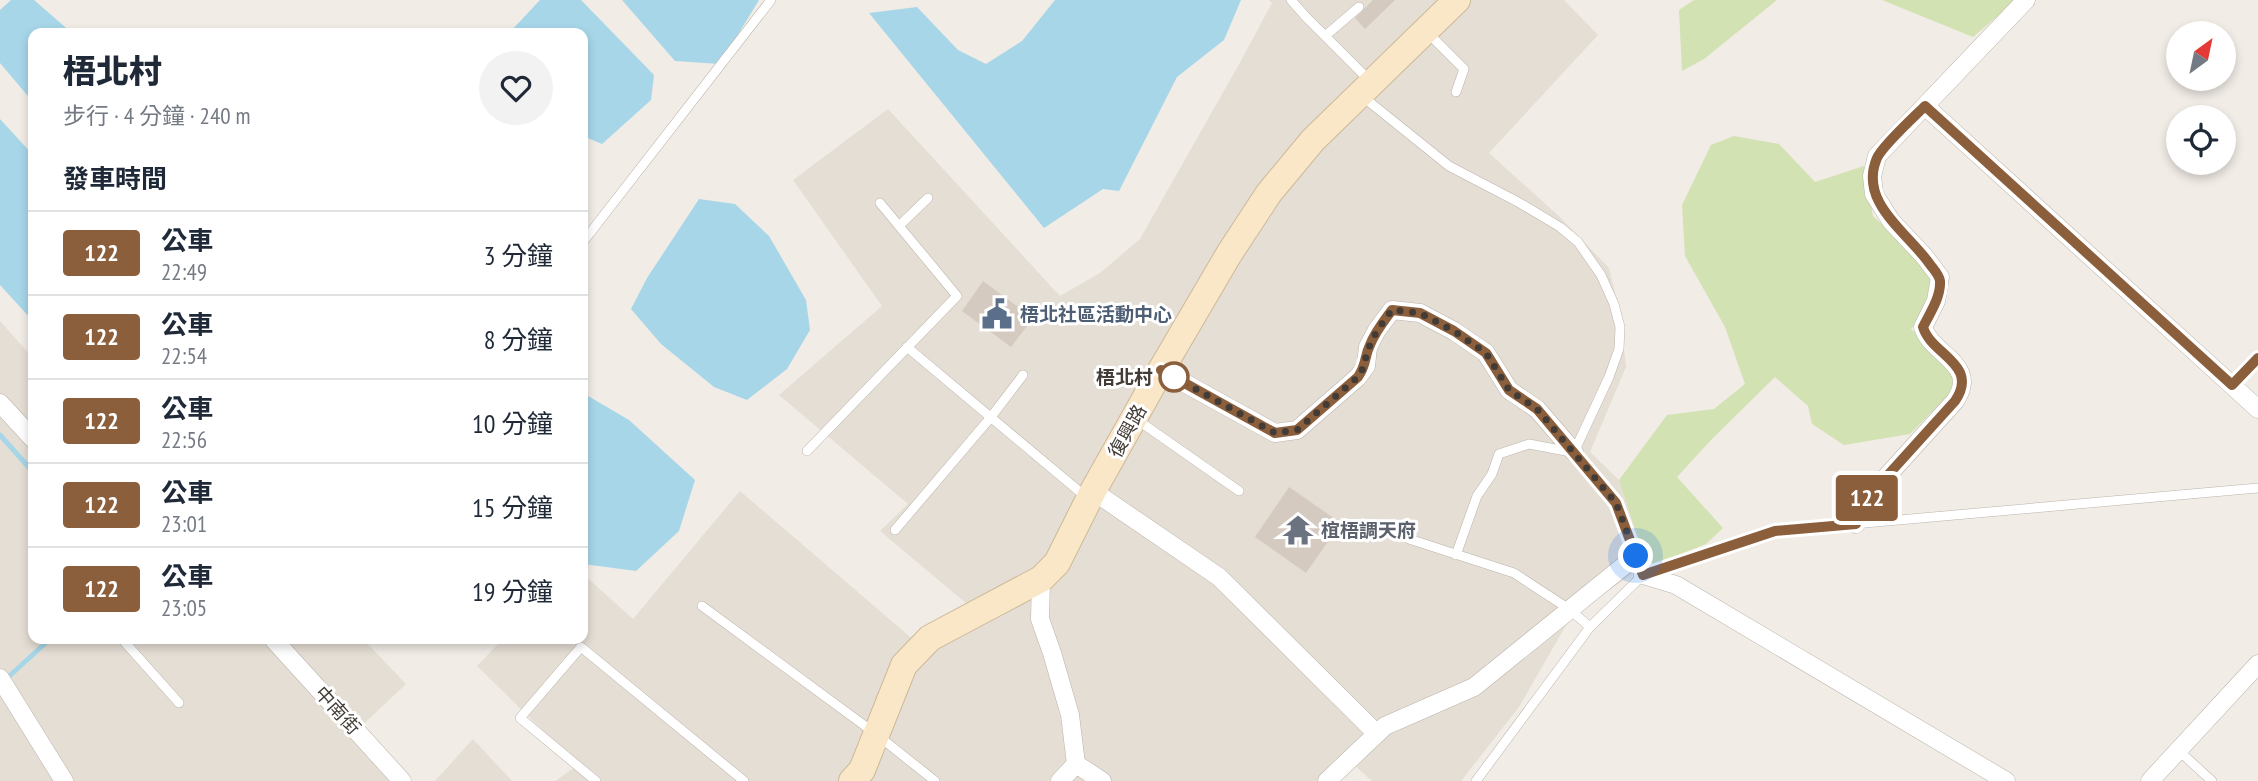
<!DOCTYPE html>
<html lang="zh-TW">
<head>
<meta charset="utf-8">
<style>
	body { margin:0; font-family:"PT Sans Narrow","Noto Sans TC",sans-serif; background:#f2f2f3; color:#1f2937; height:100vh; display:flex; flex-direction:column; font-size:26px; white-space:nowrap }
	* { box-sizing:border-box; margin:0 }
	p { font-size:23px; color:#747a83 }
	.icon { flex:none; width:38px; height:38px; fill:none; stroke:currentColor; stroke-width:2; stroke-linecap:round; stroke-linejoin:round }
	.map { position:relative; flex:1; overflow:hidden }
	.sheet { position:absolute; left:28px; top:28px; width:560px; height:616px; display:flex; flex-direction:column; background:#fff; border-radius:14px; box-shadow:0 4px 10px #0003 }
	.sheet>* { flex:none }
	.badge { padding:0 14px; border-radius:5px; font-size:24px; line-height:46px }
	.needle { width:46px; rotate:33deg }
	.controls { position:absolute; left:2166px; top:21px; display:grid; gap:14px }
	.controls a { display:grid; place-items:center; width:70px; height:70px; border-radius:50%; background:#fff; box-shadow:0 4px 10px #0003; font-size:35px }
	.you { position:absolute; width:35px; height:35px; margin:-18px; border:5px solid #fff; border-radius:50%; background:#1a73e8; box-shadow:0 0 0 10px #1a73e833 }
	.map>.badge { position:absolute; translate:-50% -50%; box-shadow:0 0 0 4px #fff }
	h2 { padding:0 35px; font-size:26px; line-height:63px }
	.round { display:grid; place-items:center; flex:none; width:74px; height:74px; border-radius:37px; background:#f2f2f3 }
	.head { display:flex; align-items:center; justify-content:space-between; height:119px; padding:0 35px }
	h1 { font-size:33px; font-weight:800; line-height:52px }
	ul { padding:0; list-style:none }
	li { display:flex; align-items:center; gap:21px; height:84px; padding:0 35px; border-top:2px solid #e0e1e3 }
	li div { flex:1 }
	li b { display:block; font-size:26px }
	li em { font-style:normal }
	li .badge { min-width:77px; font-weight:700; text-align:center }
	.map>svg:first-child { display:block }
</style>
</head>
<body>
<div class="map">
<svg width="2258" height="781" viewBox="0 0 2258 781">
	<rect width="100%" height="100%" fill="#f1ece6"/>
	<path fill="#e5ded5" d="M1269,0H1564L1598,35L1489,153L1561,218L1609,268L1620,314L1626,367L1590,452L1619,480L1640,545L1649,563L1572,615L1519,707L1461,781H1372L1353,764L1337,781H555L578,765L477,666L503,639H583V574L633,619L740,491L923,648L967,604L880,531L908,504L779,395L882,306L793,180L888,109L1060,296L1100,273L1140,239L1243,57L1272,3Z
		M0,321L33,358V639H363L406,684L354,733L395,781H0Z
		M473,739L512,781H435Z"/>
	<path fill="#d2e2b2" d="M1694,0H1777L1704,59L1682,71L1679,10Z
		M1882,0H2014L2015,1L1973,37Z
		M1734,136L1779,144L1815,182L1864,166L1873,216L1925,265L1933,281L1932,300L1911,329L1958,373L1956,387L1910,434L1844,445L1812,424L1808,406L1775,377L1711,440L1677,477L1723,528L1706,544L1655,564L1649,563L1640,545L1619,480L1667,415L1714,409L1745,384L1725,327L1685,256L1682,205L1711,145Z"/>
	<path fill="#a7d6e9" d="M11,0H34L72,33H33V102L0,63V10Z
		M540,0H581L654,75L651,100L602,144L583,136V33H509Z
		M622,0H759L720,64L675,61Z
		M1055,0H1241L1224,40L1177,77L1119,191L1103,189L1044,228L869,13L917,7L958,50L986,64L1022,41Z
		M0,119L33,155V321L0,285Z
		M699,199L735,204L769,236L806,300L810,330L787,369L747,400L714,387L661,344L631,309L647,278Z
		M583,393L629,420L695,480L679,531L636,571L583,564Z"/>
	<g fill="none" stroke-linecap="round" stroke-linejoin="round">
		<path stroke="#a7d6e9" stroke-width="5" d="M0,435L33,472
			M6,679L50,639"/>
	</g>
	<path fill="#d5cac0" d="M1373,0H1395L1365,29L1355,18Z
		M983,281L1033,318L1011,347L962,311Z
		M1289,487L1341,523L1306,573L1255,537Z"/>
	<g fill="none" stroke-linecap="round" stroke-linejoin="round">
		<g stroke="#bcb3aa" stroke-width="10">
			<path id="lane" d="M1291,0L1306,17L1371,82
				M1427,32L1464,69L1456,92
				M1325,36L1359,7
				M1362,96L1449,166L1518,202L1560,227L1578,242L1601,275L1614,304L1620,327L1619,349L1609,377L1574,452L1616,503L1643,575
				M899,226L928,198
				M583,242L771,0
				M907,347L1086,497
				M2232,385L2258,358
				M1136,419L1239,491
				M807,451L957,296L880,203
				M895,530L991,417L1023,375
				M1409,539L1514,573L1569,609L1590,627
				M1456,555L1477,496L1492,474L1499,454L1529,444L1571,452
				M702,606L876,734L935,781
				M122,639L179,703
				M2178,750L2212,781
				M596,781L520,718L581,647L744,781
				M1476,781L1590,627L1643,575L1775,531L2258,488"/>
		</g>
		<g stroke="#bcb3aa" stroke-width="19">
			<path id="street" d="M1925,106L2258,409
				M1161,370L1275,433L1297,430L1358,377L1366,366L1368,347L1377,330L1392,310L1420,313L1454,331L1486,353L1509,390L1537,409L1574,452
				M0,403L33,439
				M1093,491L1219,577L1377,734
				M1856,524L1868,497L1955,401C1980,364 1931,355 1923,327L1936,301L1940,277L1924,256L1891,221L1874,194L1872,176L1877,156L2026,0
				M1643,575L1676,585L2006,781
				M1041,579L1040,619L1052,653L1070,715L1076,764L1102,781
				M273,639L402,781
				M0,678L64,781
				M1060,781L1076,764
				M1327,781L1385,726L1474,687L1636,556
				M2150,781L2258,664"/>
		</g>
		<g stroke="#cdb999" stroke-width="28">
			<path id="secondary" d="M852,781L862,770L904,665L930,638L1041,579L1057,563L1093,491L1161,370L1229,254L1269,193L1313,140L1457,0"/>
		</g>
		<use href="#lane" stroke="#fff" stroke-width="9"/>
		<use href="#street" stroke="#fff" stroke-width="18"/>
		<use href="#secondary" stroke="#f9e7c8" stroke-width="26"/>
	</g>
	<g fill="none" stroke-linecap="round" stroke-linejoin="round">
		<g stroke="#fff" stroke-width="16">
			<path id="line" d="M1161,370L1275,433L1297,430L1358,377C1367,364 1364,357 1370,345C1375,332 1384,321 1392,310L1420,313L1454,331L1486,353L1509,390L1537,409L1616,503L1643,575L1775,531L1856,524L1868,497L1955,401C1980,364 1931,355 1923,327C1930,313 1941,297 1940,281C1939,274 1933,269 1929,263C1907,232 1858,202 1877,158C1883,145 1913,118 1925,106L2232,385L2258,358"/>
		</g>
		<use href="#line" stroke="#8b5e3c" stroke-width="10"/>
		<path stroke="#433c36" stroke-width="7" stroke-dasharray="0 12.6" d="M1174,377L1275,433L1297,430L1358,377C1367,364 1364,357 1370,345C1375,332 1384,321 1392,310L1420,313L1454,331L1486,353L1509,390L1537,409L1616,503L1636,556"/>
	</g>
	<defs>
		<g id="civic-bare" transform="scale(2.415)"><path d="M-.6-6.5H3V-4.5H.6V-3L4-1V1h2V6H-6V1h2V-1L-.6-3ZM-1.2 2.5V6h2.4V2.5Z" fill="#5c6f8a" stroke="#fff" stroke-width="2.5" paint-order="stroke"/></g>
		<g id="temple-bare" transform="scale(2.415)"><path d="M0-6L5-2H3V0L6.5 2.5H4V6H1.5V3h-3V6H-4V2.5H-6.5L-3 0V-2H-5Z" fill="#6b7280" stroke="#fff" stroke-width="2.5" paint-order="stroke"/></g>
	</defs>
	<g fill-rule="evenodd">
		<use href="#civic-bare" x="997" y="314"/>
		<use href="#temple-bare" x="1298" y="530"/>
	</g>
	<circle fill="#fff" stroke="#8b5e3c" stroke-width="3.5" cx="1174" cy="377" r="14"/>
	<g text-anchor="middle" dominant-baseline="central" stroke-width="6" stroke-linejoin="round" paint-order="stroke">
		<g font-size="19" font-weight="bold" fill="#4e5e75" stroke="#fff" text-anchor="start">
			<text x="1020" y="314">梧北社區活動中心</text>
		</g>
		<g font-size="19" font-weight="bold" fill="#433c36" stroke="#fff" text-anchor="end">
			<text x="1153" y="377">梧北村</text>
		</g>
		<g font-size="19" fill="#433c36" stroke="#fff">
			<text transform="translate(1127 431) rotate(-61)">復興路</text>
			<text transform="translate(338 710) rotate(48)">中南街</text>
		</g>
		<g font-size="19" font-weight="bold" fill="#5b616d" stroke="#fff" text-anchor="start">
			<text x="1321" y="530">椬梧調天府</text>
		</g>
	</g>
</svg>
<div class="controls">
<a><svg class="needle" viewBox="-14 -14 28 28"><path d="M0-13l5 13h-10z" fill="#e53935"/><path d="M0 13l5-13h-10z" fill="#747a83"/></svg></a>
<a><svg class="icon" aria-label="locate" viewBox="0 0 24 24"><circle cx="12" cy="12" r="6"/><path d="M12 2v4M12 18v4M2 12h4M18 12h4"/></svg></a>
</div>
<div class="you" style="left:1636px;top:556px"></div>
<b class="badge" style="left:1867px;top:498px;background:#8b5e3c;color:#fff">122</b>
<section class="sheet">
<div class="head"><div><h1>梧北村</h1><p>步行 · 4 分鐘 · 240 m</p></div><a class="round"><svg class="icon" aria-label="heart" viewBox="0 0 24 24"><path d="M12 20l-8-8c-3-5 5-10 8-4 3-6 11-1 8 4z"/></svg></a></div>
<h2>發車時間</h2>
<ul>
<li><span class="badge" style="background:#8b5e3c;color:#fff">122</span><div><b>公車</b><p>22:49</p></div><em>3 分鐘</em></li>
<li><span class="badge" style="background:#8b5e3c;color:#fff">122</span><div><b>公車</b><p>22:54</p></div><em>8 分鐘</em></li>
<li><span class="badge" style="background:#8b5e3c;color:#fff">122</span><div><b>公車</b><p>22:56</p></div><em>10 分鐘</em></li>
<li><span class="badge" style="background:#8b5e3c;color:#fff">122</span><div><b>公車</b><p>23:01</p></div><em>15 分鐘</em></li>
<li><span class="badge" style="background:#8b5e3c;color:#fff">122</span><div><b>公車</b><p>23:05</p></div><em>19 分鐘</em></li>
</ul>
</section>
</div>
</body>
</html>
